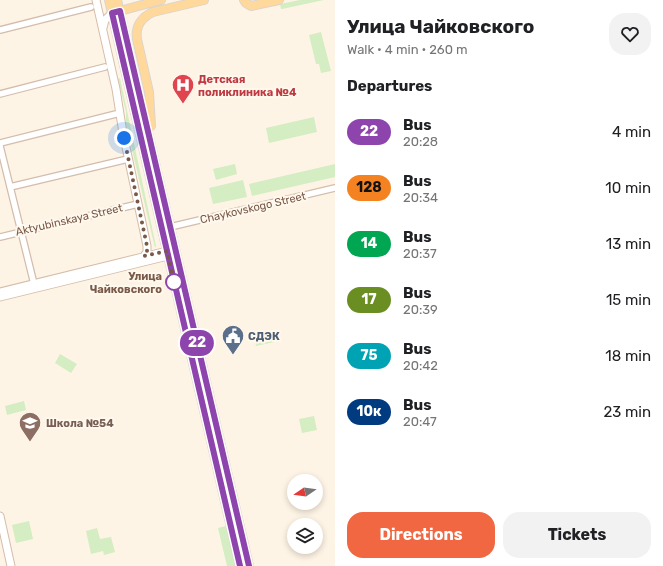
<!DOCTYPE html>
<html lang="en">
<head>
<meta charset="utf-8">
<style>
	body { margin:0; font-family:Rubik,sans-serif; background:#f2f2f2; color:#202124; height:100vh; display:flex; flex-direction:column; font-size:15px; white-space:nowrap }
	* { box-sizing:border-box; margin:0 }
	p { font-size:13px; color:#757577 }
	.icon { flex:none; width:22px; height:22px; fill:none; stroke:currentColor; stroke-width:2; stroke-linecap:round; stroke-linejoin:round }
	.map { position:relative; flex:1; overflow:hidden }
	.details { display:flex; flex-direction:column; background:#fff; width:328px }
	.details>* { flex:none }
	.badge { padding:0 8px; border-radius:13px; font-size:14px; line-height:26px }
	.needle { width:26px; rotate:257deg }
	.tools { position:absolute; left:287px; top:474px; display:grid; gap:8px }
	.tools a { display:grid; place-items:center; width:36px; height:36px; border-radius:50%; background:#fff; box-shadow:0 2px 6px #0003; font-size:20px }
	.you { position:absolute; width:20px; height:20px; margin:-10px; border:3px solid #fff; border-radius:50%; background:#1a73e8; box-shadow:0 0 0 6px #1a73e833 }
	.map>.badge { position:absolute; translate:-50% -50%; box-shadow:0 0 0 2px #fff }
	h2 { padding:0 12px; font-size:15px; line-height:36px }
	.round { display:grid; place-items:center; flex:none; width:42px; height:42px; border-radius:16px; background:#f2f2f2 }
	.head { display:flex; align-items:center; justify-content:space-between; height:68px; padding:0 12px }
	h1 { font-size:19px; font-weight:700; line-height:30px }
	.button { display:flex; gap:8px; margin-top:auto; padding:8px 12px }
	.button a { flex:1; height:46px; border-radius:16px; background:#f06742; color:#fff; font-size:16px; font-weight:700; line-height:46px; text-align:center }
	.button a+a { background:#f2f2f2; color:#202124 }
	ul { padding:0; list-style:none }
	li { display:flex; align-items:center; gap:12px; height:56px; padding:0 12px }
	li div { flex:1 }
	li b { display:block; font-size:15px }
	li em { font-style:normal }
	li .badge { min-width:44px; font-weight:700; text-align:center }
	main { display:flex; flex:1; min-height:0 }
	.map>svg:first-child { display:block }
</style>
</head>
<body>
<main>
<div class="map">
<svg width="335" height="566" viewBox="0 0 335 566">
	<rect width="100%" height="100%" fill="#fef4e5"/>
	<path fill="#d4edc2" d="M300,0H324L282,9H281L280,4Z
		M321,32L331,71L321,73L319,64H316L309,35Z
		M120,78L156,246L155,248L126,124V112L118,79Z
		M314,117L317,132L269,143L266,128Z
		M235,164L237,174L216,180L213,169Z
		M335,164V177L252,196L249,184Z
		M243,180L247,197L213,204L209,188Z
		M271,332L274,342L256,346L254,336Z
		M60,354L77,364L71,373L55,363Z
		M24,401L26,410L7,415L5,406Z
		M314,416L317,430L302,433L299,419Z
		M29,521L33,539L16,543L12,525Z
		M226,526L236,566H227L218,528Z
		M97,528L100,539L111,537L115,552L104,555L103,551L91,554L86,531Z"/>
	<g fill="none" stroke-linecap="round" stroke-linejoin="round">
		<g stroke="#d3bdad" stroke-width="8">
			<path id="minor" d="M0,30L91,7
				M0,94L105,67
				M0,143L120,113
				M0,146L34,284
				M10,187L128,159
				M170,227L335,188
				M0,237L138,204"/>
		</g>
		<g stroke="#d3bdad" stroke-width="9">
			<path id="tertiary" d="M0,516L11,566"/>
		</g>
		<g stroke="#d6bdaa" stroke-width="9">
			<path id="secondary" d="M96,0L116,89L123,133L147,246V252L144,256
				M103,28L105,20L112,13
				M0,292L167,251
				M0,297L168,256"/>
		</g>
		<g stroke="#dcd4cf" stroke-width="10">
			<path id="primary" d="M109,0L240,566
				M117,0L249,566
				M244,0L246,3L251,6L279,0
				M116,12L161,0
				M151,126L149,92L137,39C135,26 142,17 153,12L204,0"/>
		</g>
		<use href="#minor" stroke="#fff" stroke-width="5.5"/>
		<use href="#tertiary" stroke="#fff" stroke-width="7"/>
		<use href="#secondary" stroke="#fff" stroke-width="7"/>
		<use href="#primary" stroke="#ffd99b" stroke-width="8"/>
	</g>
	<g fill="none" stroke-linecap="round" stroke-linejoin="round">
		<g stroke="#fff" stroke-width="9">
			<path id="line" d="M240,566L112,13L120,11L249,566"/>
		</g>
		<use href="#line" stroke="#8e44ad" stroke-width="6"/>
		<path stroke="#795948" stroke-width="4" stroke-dasharray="0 7.2" d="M124,138L147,246V252L144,256L167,251L174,282"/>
	</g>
	<defs>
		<g id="hospital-pin" transform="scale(1.15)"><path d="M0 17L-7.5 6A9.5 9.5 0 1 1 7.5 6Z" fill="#e0444e" stroke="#fff8ed"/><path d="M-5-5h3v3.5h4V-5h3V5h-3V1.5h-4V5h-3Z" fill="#fff"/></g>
		<g id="civic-pin" transform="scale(1.15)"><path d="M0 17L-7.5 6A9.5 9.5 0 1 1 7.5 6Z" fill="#5c6f8a" stroke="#fff8ed"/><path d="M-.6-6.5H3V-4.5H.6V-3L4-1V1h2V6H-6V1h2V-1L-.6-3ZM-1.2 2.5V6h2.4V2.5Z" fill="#fff"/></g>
		<g id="school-pin" transform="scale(1.15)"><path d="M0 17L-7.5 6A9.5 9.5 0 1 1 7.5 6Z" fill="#8d6e63" stroke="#fff8ed"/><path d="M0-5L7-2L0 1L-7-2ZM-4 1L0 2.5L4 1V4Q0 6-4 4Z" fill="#fff"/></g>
	</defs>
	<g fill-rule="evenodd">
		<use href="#hospital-pin" x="183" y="85"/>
		<use href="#civic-pin" x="233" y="336"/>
		<use href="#school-pin" x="30" y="423"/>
	</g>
	<circle fill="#fff" stroke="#8e44ad" stroke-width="2" cx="174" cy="282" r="8"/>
	<g text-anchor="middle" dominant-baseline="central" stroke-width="4" stroke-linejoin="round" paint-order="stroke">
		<g font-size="11" font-weight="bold" fill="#be3a42" stroke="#fff8ed" text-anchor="start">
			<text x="198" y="79">Детская<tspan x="198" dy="13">поликлиника №4</tspan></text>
		</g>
		<g font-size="11" fill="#795948" stroke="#fff8ed">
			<text transform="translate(253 208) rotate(-13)">Chaykovskogo Street</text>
			<text transform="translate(69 220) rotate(-13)">Aktyubinskaya Street</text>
		</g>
		<g font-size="11" font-weight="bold" fill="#795948" stroke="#fff8ed" text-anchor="end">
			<text x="162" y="276">Улица<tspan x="162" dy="13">Чайковского</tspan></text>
		</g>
		<g font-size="11" font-weight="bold" fill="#4e5e75" stroke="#fff8ed" text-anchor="start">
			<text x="248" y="336">СДЭК</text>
		</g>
		<g font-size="11" font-weight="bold" fill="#785e54" stroke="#fff8ed" text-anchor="start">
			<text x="46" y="423">Школа №54</text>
		</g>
	</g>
</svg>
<div class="tools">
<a><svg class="needle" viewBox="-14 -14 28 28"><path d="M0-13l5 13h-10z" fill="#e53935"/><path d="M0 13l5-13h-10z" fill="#757577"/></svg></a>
<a><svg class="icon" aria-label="layers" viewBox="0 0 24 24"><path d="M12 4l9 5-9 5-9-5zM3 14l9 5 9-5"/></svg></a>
</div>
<div class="you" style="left:124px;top:138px"></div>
<b class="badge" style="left:197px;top:343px;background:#8e44ad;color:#fff">22</b>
</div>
<section class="details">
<div class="head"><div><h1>Улица Чайковского</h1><p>Walk · 4 min · 260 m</p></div><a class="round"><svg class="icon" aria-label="heart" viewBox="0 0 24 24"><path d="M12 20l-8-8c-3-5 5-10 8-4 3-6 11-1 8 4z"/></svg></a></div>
<h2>Departures</h2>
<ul>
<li><span class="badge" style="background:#8e44ad;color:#fff">22</span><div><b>Bus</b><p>20:28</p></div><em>4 min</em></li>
<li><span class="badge" style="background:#f58220;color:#111">128</span><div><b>Bus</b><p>20:34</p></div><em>10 min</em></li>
<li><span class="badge" style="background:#00a651;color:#fff">14</span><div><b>Bus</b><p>20:37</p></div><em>13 min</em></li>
<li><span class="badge" style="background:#6b8e23;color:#fff">17</span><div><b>Bus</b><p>20:39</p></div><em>15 min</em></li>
<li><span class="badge" style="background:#00a3b4;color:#fff">75</span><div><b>Bus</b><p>20:42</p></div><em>18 min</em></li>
<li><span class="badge" style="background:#003b80;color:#fff">10к</span><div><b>Bus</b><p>20:47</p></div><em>23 min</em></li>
</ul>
<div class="button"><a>Directions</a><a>Tickets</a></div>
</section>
</main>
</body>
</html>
